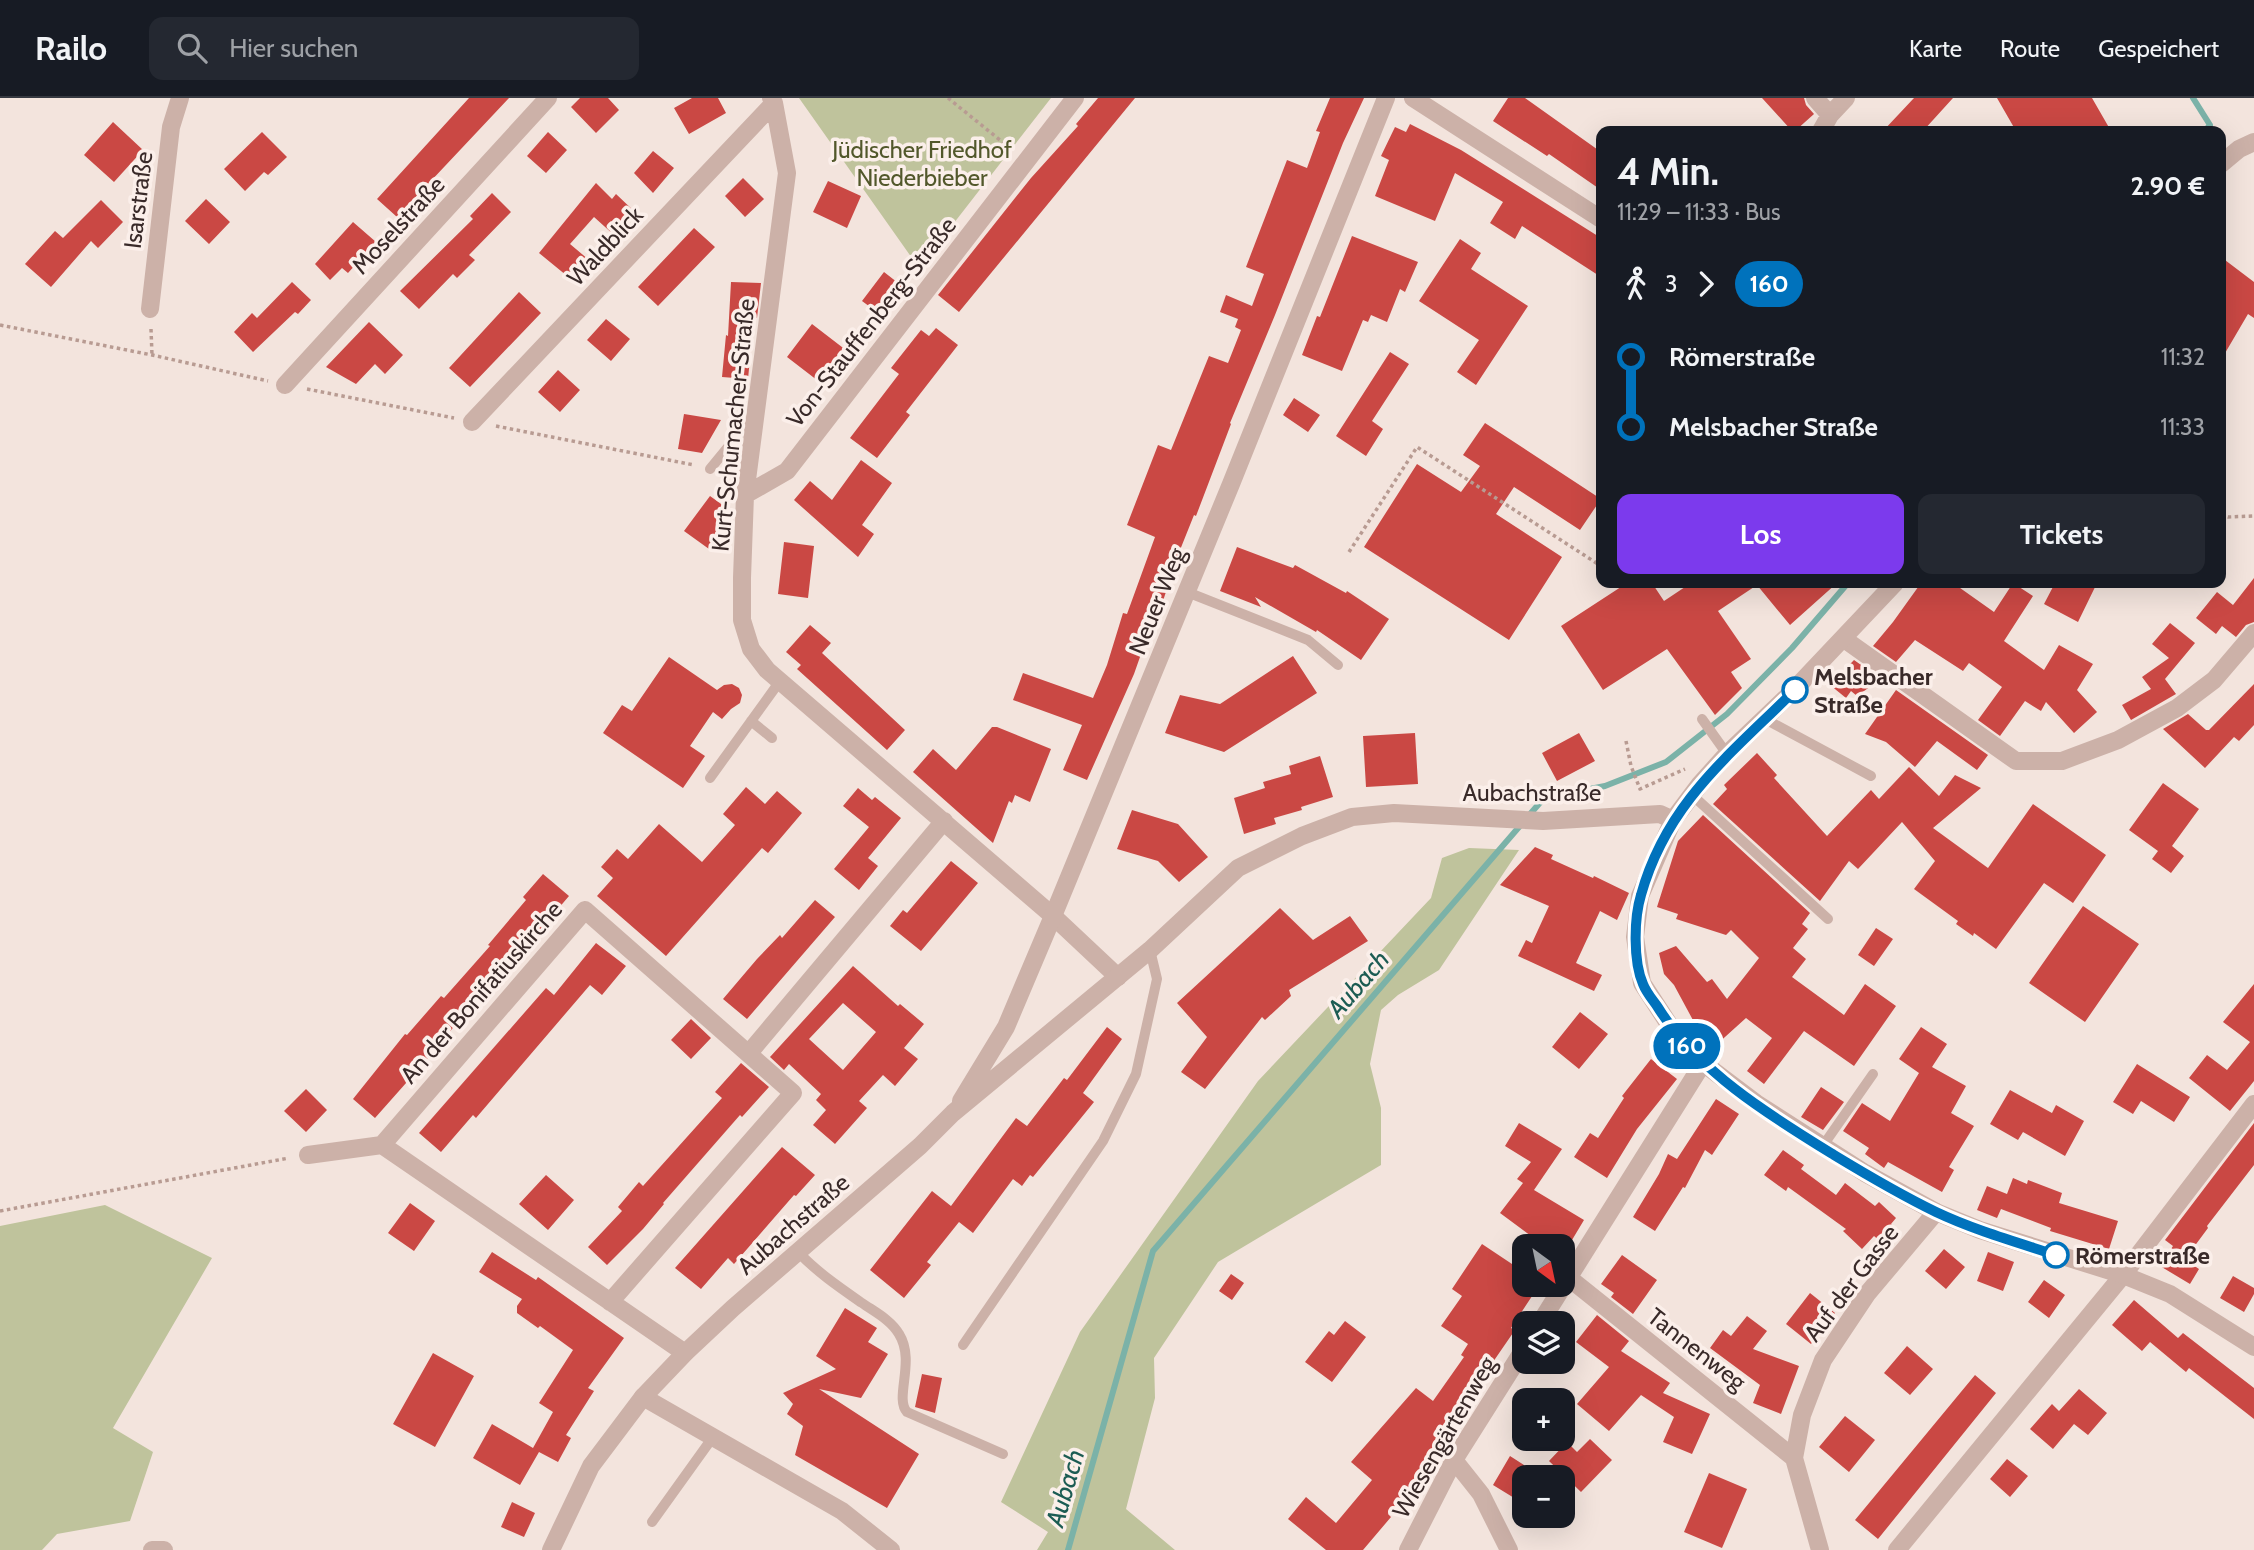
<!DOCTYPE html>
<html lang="de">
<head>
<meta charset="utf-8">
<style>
	body { margin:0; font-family:Cabin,sans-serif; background:#242831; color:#f1f3f6; height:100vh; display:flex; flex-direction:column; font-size:26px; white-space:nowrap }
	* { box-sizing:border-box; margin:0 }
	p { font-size:23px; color:#9ea1a6 }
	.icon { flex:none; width:38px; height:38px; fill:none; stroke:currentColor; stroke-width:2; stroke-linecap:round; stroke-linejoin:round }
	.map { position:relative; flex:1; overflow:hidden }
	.sheet { position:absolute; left:1596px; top:28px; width:630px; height:462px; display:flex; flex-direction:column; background:#171b24; border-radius:14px; box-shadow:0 7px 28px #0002 }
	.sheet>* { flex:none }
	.badge { padding:0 14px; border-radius:23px; font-size:24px; line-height:46px }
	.needle { width:46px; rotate:147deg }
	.tools { position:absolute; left:1512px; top:1136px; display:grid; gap:14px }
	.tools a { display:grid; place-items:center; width:63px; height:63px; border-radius:14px; background:#171b24; box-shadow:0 7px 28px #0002; font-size:35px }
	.map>.badge { position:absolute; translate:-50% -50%; box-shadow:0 0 0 4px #fff }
	.legs { display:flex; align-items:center; gap:10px; height:77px; padding:0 21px; font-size:23px }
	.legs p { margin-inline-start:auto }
	.headline { display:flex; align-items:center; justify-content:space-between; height:119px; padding:0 21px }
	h1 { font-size:38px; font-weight:700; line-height:52px }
	.button { display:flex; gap:14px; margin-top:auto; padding:14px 21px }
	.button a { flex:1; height:80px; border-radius:14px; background:#7c3aed; color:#fff; font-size:28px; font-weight:700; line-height:80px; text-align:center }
	.button a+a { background:#242831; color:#f1f3f6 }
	ul { padding:0 21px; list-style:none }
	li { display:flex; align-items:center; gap:24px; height:70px; font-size:26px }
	li i { display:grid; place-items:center; width:10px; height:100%; margin:0 9px; background:currentColor }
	li i::after { content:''; width:18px; height:18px; margin:-9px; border:5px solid; border-radius:50%; background:#171b24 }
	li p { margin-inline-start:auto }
	li:first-child i { background:linear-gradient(#0000 50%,currentColor 0) }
	li:last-child i { background:linear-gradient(currentColor 50%,#0000 0) }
	header { display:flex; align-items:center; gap:42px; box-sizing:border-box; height:98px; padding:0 35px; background:#171b24; border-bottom:2px solid #363941 }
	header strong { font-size:33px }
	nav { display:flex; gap:38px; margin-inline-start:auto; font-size:24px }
	.search { width:490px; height:63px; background:#242831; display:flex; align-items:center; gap:18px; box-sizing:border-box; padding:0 24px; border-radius:14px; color:#9ea1a6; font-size:26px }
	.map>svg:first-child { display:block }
</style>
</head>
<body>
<header>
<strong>Railo</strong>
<div class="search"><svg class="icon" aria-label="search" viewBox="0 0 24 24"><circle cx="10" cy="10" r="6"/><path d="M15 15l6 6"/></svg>Hier suchen</div>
<nav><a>Karte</a><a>Route</a><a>Gespeichert</a></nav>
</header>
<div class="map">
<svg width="2254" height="1452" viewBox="0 0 2254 1452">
	<rect width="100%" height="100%" fill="#f3e4dd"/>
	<path fill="#bfc39c" d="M799,0H1051L919,170Z
		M1469,750L1519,752L1439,872L1398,897L1381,912L1370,966L1381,1010V1067L1218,1164L1154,1260L1155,1300L1126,1411L1175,1452H1037L1048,1434L1001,1404L1080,1234L1258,983L1431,800L1442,760Z
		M105,1107L212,1160L113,1330L153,1354L130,1423L57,1436L42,1452H0V1128Z"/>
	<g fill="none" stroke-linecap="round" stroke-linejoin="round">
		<path stroke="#7bb2a8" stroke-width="6" d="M2193,0L2210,27L2205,33
			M1068,1452L1153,1153L1544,700L1605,688L1666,664L1727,616L1792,550L1848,485"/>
	</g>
	<path fill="#ca4844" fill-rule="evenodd" d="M469,0H509L397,119L377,101Z
		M580,0H608L619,12L596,35L571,9Z
		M692,0H718L726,15L689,36L674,10Z
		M1098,0H1135L959,214L938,197L1031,80L1078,28L1076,26Z
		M1330,0H1364L1343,45L1275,217L1230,325L1231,326L1196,418L1194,417L1178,457L1162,506L1159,505L1134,576L1087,682L1063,672L1082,627L1013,602L1023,575L1093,600L1107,567L1123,515L1127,516L1155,439L1127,427L1158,347L1171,352L1209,258L1228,265L1241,232L1235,229L1238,221L1220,214L1226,197L1252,208L1264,176L1246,169L1287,62L1307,70L1320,34L1316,33Z
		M1508,0H1525L1601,54V92L1549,56L1547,58L1493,23Z
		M1762,0H1804L1806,7L1814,16L1795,33H1792Z
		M1914,0H1953L1923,33H1883Z
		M1997,0H2092L2111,33H2016Z
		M113,24L143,52L114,84L84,57Z
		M1410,26L1461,52L1601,140V179L1522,128L1515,141L1490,125L1503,104L1455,75L1435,123L1375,98L1389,62L1381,58L1395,29L1406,34Z
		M262,34L287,59L268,77L264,74L245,93L224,71Z
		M548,34L567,52L546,75L527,58Z
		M653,53L674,70L653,95L634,75Z
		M743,80L764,101L745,119L725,98Z
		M828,83L861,98L847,130L813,114Z
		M596,85L612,101L616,96L636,115L614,137L594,119L570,146L589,162L572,182L539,155Z
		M492,95L511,114L469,157L475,162L457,180L453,176L419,211L400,193L473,121L470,118Z
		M206,101L230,124L209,146L185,123Z
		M101,102L123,124L98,150L91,143L51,189L25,166L55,133L63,140Z
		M353,124L376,144L348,175L342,170L330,182L315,166Z
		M694,130L715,149L658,208L638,189Z
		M1352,138L1418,164L1405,194L1400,191L1387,224L1371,217L1368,224L1363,222L1342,273L1302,257L1317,218L1320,219Z
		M1460,141L1481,155L1471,171L1528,208L1476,287L1457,274L1479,242L1419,203Z
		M2221,159L2254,184V220L2248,216L2221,262Z
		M884,174L902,188L881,217L862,203Z
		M292,184L311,202L298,216L295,214L253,254L234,234L252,215L257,220Z
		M731,184L761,185L757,220L754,219L748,281L722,279L726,237L728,238Z
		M519,194L541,215L470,289L449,270Z
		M606,221L630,241L611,263L587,242Z
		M369,224L403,257L385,276L375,266L356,286L326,269Z
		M812,226L851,256L826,289L787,259Z
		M936,230L958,247L906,314L910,317L877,360L850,340L899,276L891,270L921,232L929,238Z
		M1390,254L1409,266L1372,323L1383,331L1366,358L1336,338Z
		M558,272L580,292L560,314L538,294Z
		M1294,300L1320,317L1308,334L1283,317Z
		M684,316L721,322L702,355L678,351Z
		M1485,325L1601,401L1580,432L1514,389L1496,416L1562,459L1509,542L1364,449L1417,366L1461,394L1480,368L1463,357Z
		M861,362L892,385L862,427L874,436L858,459L794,402L810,383L832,402Z
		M710,398L728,411L719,423L726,428L709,451L684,433Z
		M784,444L814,448L808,500L778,496Z
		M1237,449L1293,470L1295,467L1346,495L1347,493L1389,521L1361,562L1317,532L1316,534L1255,499L1261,509L1220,493Z
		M2254,480V524L2246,527L2236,539L2222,528L2216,536L2196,520L2217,494L2233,507Z
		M1627,485H1652L1664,503L1691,485H1837L1790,527L1757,487L1718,513L1751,561L1731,574L1742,590L1715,617L1667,551L1603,592L1561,528Z
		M1921,485H1953L1994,514L2013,485L2033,498L2004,543L2044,572L2059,547L2093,566L2077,592L2097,614L2074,635L2046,604L2041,613L2025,603L2000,638L1978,622L2002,589L1969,565L1963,573L1915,542L1896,564L1873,548L1893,524Z
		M2055,485H2097L2078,524L2044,506Z
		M2170,525L2195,545L2165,581L2176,596L2131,622L2122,607L2151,591L2142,579L2169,560L2152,546Z
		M810,527L831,545L822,555L905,632L887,652L797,571L801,567L786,554Z
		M1293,558L1317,595L1224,654L1165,635L1180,597L1220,606Z
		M669,559L717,592L724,587L732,586L739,590L742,597L740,605L731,611L722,621L713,614L690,648L705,658L683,690L603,635L622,607L632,613Z
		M1854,562L1881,581L1857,598L1851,593L1846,600L1830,587Z
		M2254,586V627L2239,643L2234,639L2205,670L2163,631L2188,616L2206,632H2209Z
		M1896,592L1988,657L1977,672L1937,643L1915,669L1886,644L1865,636Z
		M992,629H997L1051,651L1030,704L1015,697L1012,705L1009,703L993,745L913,674L933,651L956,672Z
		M1415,635L1418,686L1366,689L1363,638Z
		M1579,635L1595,663L1557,683L1542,655Z
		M1757,655L1777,677L1774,680L1827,738L1871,692L1879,701L1909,669L1939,698L1955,677L1981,690L1933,730L1988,770L2033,706L2106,757L2073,805L2044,785L1996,851L1974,835L1973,838L1956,826L1958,823L1914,791L1935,763L1902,724L1858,771L1849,763L1820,803L1713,706L1727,691L1724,687Z
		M1320,658L1333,699L1301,709L1302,712L1274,720L1276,726L1244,736L1234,700L1265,690L1263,684L1291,676L1289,668Z
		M2163,685L2199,711L2172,748L2184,758L2171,775L2152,761L2158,753L2129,732Z
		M746,689L765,706L777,693L802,715L768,755L762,750L666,858L597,798L613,780L601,769L617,751L628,761L659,726L702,764L735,727L723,716Z
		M858,690L872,702L875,699L901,720L868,760L878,768L859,792L834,771L869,729L843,708Z
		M1132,712L1178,726L1208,759L1179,784L1158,763L1117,751Z
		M1703,717L1810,815L1802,826L1808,831L1793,850L1806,861L1792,879L1844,917L1865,886L1896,908L1854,968L1804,933L1764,986L1747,973L1772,940L1746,920L1715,948L1694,924L1674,887L1664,876L1659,855L1676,848L1707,884L1712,881L1727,901L1759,860L1731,832L1726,837L1676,821L1678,816L1657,809L1678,743Z
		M1535,749L1553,757L1551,761L1593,780L1594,778L1629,795L1617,822L1600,813L1576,865L1602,877L1594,893L1518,858L1526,842L1532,845L1549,808L1500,787Z
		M951,763L978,785L921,853L890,828L903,812L907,815Z
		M543,776L569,798L511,866L478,899L430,958L375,1020L353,1001L405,936L407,937L441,898L444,900L490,848L488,847L526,802L523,799Z
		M815,802L835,819L747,921L723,901L757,861L780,837L782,840Z
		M2083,808L2139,846L2085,924L2029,885Z
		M1280,810L1313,842L1350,818L1368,843L1289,892L1291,898L1265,922L1262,919L1205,991L1181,974L1207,939L1177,905Z
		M1876,830L1893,841L1874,868L1858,857Z
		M596,845L626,868L602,897L590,887L476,1020L473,1017L441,1054L419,1035L546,890L554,897Z
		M853,868L898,908L900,906L924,926L904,950L918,961L895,988L883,977L859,1003L867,1010L835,1046L813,1027L826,1012L816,1002L821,996L789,966L784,972L770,959ZM843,905L876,934L843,972L809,941Z
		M2254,886V983L2230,1013L2189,980L2207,957L2227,972L2250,944L2223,924Z
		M1580,914L1608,936L1579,971L1552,949Z
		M691,921L711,940L691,961L671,942Z
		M1107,929L1122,941L1083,995L1094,1004L1033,1079L1030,1077L1022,1088L1013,1081L973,1135L959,1124L927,1164L931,1167L904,1200L870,1172L932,1093L951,1108L1016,1020L1027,1028L1064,980L1067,982Z
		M1921,929L1947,946L1932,969L1966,988L1951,1015L1974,1028L1949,1069L1954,1072L1942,1094L1888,1064L1884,1070L1865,1056L1869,1050L1843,1033L1862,1005L1890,1023L1919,975L1899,961Z
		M1651,961L1677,981L1637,1031L1607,1080L1574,1059L1590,1035L1598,1040L1624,1000L1622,998Z
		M741,965L769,989L742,1019L740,1017L663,1105L664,1106L643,1131L607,1167L588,1149L622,1113L618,1109L639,1084L643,1088L722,1000L715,994Z
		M2137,966L2190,999L2174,1024L2141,1003L2133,1016L2113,1004Z
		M1821,989L1844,1004L1823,1032L1801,1019Z
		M306,991L327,1012L306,1034L284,1013Z
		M2010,992L2052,1015L2056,1007L2084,1023L2065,1058L2023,1034L2018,1042L1990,1026Z
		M1716,1001L1739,1016L1712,1057L1705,1052L1685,1090L1683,1089L1655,1133L1633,1119L1659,1076L1668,1056L1677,1061Z
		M1519,1025L1562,1051L1534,1092L1584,1122L1563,1157V1148H1524V1186H1540L1511,1230L1515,1232L1473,1293L1477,1296L1460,1320L1457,1318L1439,1350L1442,1352L1388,1416L1391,1419L1363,1452H1326L1288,1421L1306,1399L1336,1425L1372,1382L1351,1364L1416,1290L1433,1303L1464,1259L1461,1257L1468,1246L1441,1228L1462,1198L1452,1191L1482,1146L1512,1166L1531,1138L1500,1115L1523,1085L1517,1081L1531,1064L1505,1048Z
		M2254,1025V1067L2207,1128L2208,1130L2188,1157L2193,1160L2190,1165L2199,1171L2190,1186L2160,1168L2173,1148L2165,1142Z
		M782,1049L815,1077L796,1098L794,1097L734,1166L728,1160L701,1191L675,1170Z
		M1783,1052L1804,1067L1801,1071L1836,1097L1845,1085L1875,1108L1879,1104L1896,1120L1891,1126L1901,1136L1888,1150L1874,1138L1862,1151L1843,1133L1846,1131L1788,1089L1786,1093L1764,1077Z
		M546,1077L574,1102L548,1132L519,1106Z
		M2013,1080L2027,1086L2028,1082L2062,1095L2059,1105L2118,1123L2109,1151L2050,1133L2051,1130L2001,1111L1997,1120L1977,1112L1987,1088L2007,1096Z
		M410,1105L435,1123L414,1153L388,1135Z
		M1944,1151L1965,1169L1946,1191L1925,1173Z
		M492,1154L536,1182L538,1179L624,1240L588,1290L594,1293L566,1337L571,1340L558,1364L539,1354L520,1387L473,1360L492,1326L533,1350L553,1314L539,1305L573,1252L540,1228L538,1230L517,1215V1208L522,1201L479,1174Z
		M1988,1154L2014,1164L2003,1193L1977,1183Z
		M1622,1157L1657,1182L1633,1216L1611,1199L1614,1195L1601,1186Z
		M1231,1176L1244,1185L1232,1202L1219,1193Z
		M2233,1178L2254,1190V1196L2244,1214L2220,1200Z
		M2044,1182L2065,1197L2049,1220L2028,1204Z
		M1810,1195L1835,1215L1811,1246L1786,1226Z
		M2134,1202L2178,1240L2183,1235L2254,1290V1321L2189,1270L2186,1274L2150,1244L2142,1253L2112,1227Z
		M845,1210L877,1230L868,1244L888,1256L861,1300L819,1291L919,1356L887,1410L795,1357L803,1328L787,1316L793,1306L783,1295L836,1271L816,1258Z
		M1597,1217L1629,1243L1621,1253L1670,1285L1663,1295L1710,1316L1692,1356L1663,1344L1674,1319L1641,1297L1609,1333L1577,1306L1609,1269L1576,1244Z
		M1747,1218L1767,1233L1753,1251L1799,1268L1781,1316L1753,1305L1760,1287L1710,1250L1723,1232L1731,1238Z
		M1345,1223L1366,1239L1332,1284L1305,1264L1329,1233L1334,1237Z
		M1907,1248L1933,1271L1910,1297L1884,1275Z
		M433,1255L474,1278L435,1349L393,1326Z
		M922,1276L942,1280L935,1315L915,1309Z
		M1975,1277L1996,1295L1878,1441L1855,1422Z
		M2079,1291L2107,1315L2088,1337L2074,1326L2053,1351L2030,1331L2052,1306L2059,1313Z
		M1845,1318L1875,1342L1849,1374L1819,1349Z
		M1590,1341L1612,1362L1581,1394L1549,1363L1567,1344L1577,1354Z
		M1510,1358L1524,1367V1406L1493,1387Z
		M2007,1361L2028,1378L2010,1399L1990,1381Z
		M1709,1375L1747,1391L1722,1450L1684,1434Z
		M512,1404L535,1415L524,1439L501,1429Z"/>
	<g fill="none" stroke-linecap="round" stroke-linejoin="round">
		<path stroke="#b89b92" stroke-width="3.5" stroke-dasharray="3.5 3.5" stroke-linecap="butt" d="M948,0L1011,51
			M0,227L152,257L268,283
			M151,231L152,257
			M307,291L454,320
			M496,328L694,367
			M2221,417L2228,419L2254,418
			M1349,454L1417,349L1601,468
			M1626,643L1631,668L1640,691L1685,671
			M0,1113L289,1060"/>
		<path stroke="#ccb1a8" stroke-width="10" d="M710,371L752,320
			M1187,494L1308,542L1338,567
			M1702,621L1727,656
			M1765,621L1871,678
			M751,623L772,640
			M710,680L780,583
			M1691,696L1828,821
			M1822,1049L1873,976
			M798,1154C817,1174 839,1189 862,1205C875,1214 891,1222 899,1236C916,1263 894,1300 907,1314L1003,1356
			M963,1247L1103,1043L1136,976L1157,881L1150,852
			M652,1424L713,1339"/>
		<path stroke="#ccb1a8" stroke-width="18" d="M771,0L774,5L787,75L745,397L742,480V522L751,551L767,572L1053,818L1118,879
			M1413,0L1601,121
			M1815,0L1830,17L1821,33
			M1830,17L1846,0
			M150,211L171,29L180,0
			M285,287L548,0
			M472,324L774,5
			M745,397L787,373L1075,0
			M1844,541L2016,663H2062L2118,642L2177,610L2214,582L2254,535
			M749,955L944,723
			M382,1047L585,812L793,995L610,1204
			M308,1057L382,1047L685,1255
			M1569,1180L1794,1360
			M1540,1225L1703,965
			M643,1299L842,1413L891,1452
			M1454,1362L1481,1396L1509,1452
			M1408,1452L1454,1362L1524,1251
			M1820,1452L1794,1360L1802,1317L1823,1262L1867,1196L1936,1114
			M1897,1452L2123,1177L2254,1006"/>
		<path stroke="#ccb1a8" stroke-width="18" d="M2221,66L2239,51L2254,44
			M1895,485L1790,596L1727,656L1700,686L1673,722L1640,798L1635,839L1642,885L1672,931L1703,965L1756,1005L1865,1075L1936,1114L1980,1132L2123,1177L2170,1196L2254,1249
			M961,1003L1006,929L1053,818L1231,386L1386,0
			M152,1452H164
			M551,1452L591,1368L643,1299L685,1255L733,1210L920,1048L953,1015L1150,852L1238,770L1302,738L1352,719L1394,715L1543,723L1660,716L1673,722"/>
	</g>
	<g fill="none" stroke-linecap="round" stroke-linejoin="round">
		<g stroke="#fff" stroke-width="16">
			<path id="line-1" d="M1795,592C1730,657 1667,704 1641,797C1634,820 1633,863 1643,886C1646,894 1652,901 1657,908C1698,974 1769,1017 1834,1057C1867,1077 1901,1097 1936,1114C1974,1132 2016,1144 2056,1157"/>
		</g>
		<use href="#line-1" stroke="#0072bc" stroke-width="10"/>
	</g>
	<g fill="#fff" stroke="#0072bc" stroke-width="3.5">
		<circle cx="1795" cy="592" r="12"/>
		<circle cx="2056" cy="1157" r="12"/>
	</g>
	<g text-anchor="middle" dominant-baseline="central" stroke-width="7" stroke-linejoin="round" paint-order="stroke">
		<g font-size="24" fill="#52582b" stroke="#fbefea">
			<text x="922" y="51">Jüdischer Friedhof<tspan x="922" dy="28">Niederbieber</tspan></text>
		</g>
		<g font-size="24" fill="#392a29" stroke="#fbefea">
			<text transform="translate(138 102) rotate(-83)">Isarstraße</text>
			<text transform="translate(398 127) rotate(-47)">Moselstraße</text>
			<text transform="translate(605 148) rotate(-47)">Waldblick</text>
			<text transform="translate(871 224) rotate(-52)">Von-Stauffenberg-Straße</text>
			<text transform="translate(733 327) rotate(-84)">Kurt-Schumacher-Straße</text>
			<text transform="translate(1157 503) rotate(-68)">Neuer Weg</text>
			<text x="1532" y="694">Aubachstraße</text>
			<text transform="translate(481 894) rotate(-49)">An der Bonifatiuskirche</text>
			<text transform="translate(793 1126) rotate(-41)">Aubachstraße</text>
			<text transform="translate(1851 1185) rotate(-53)">Auf der Gasse</text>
			<text transform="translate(1697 1251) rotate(38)">Tannenweg</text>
			<text transform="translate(1444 1339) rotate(-60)">Wiesengärtenweg</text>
		</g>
		<g font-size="24" font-weight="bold" fill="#392a29" stroke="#fbefea" text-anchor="start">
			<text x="1814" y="578">Melsbacher<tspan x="1814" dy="28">Straße</tspan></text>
			<text x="2075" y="1157">Römerstraße</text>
		</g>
		<g font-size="26" font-style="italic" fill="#1c5c53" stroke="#fbefea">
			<text transform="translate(1358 886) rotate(-49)">Aubach</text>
			<text transform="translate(1065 1390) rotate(-74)">Aubach</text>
		</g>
	</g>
</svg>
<div class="tools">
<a><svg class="needle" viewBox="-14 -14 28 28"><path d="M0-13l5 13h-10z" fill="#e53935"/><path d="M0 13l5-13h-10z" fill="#9ea1a6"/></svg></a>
<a><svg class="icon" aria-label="layers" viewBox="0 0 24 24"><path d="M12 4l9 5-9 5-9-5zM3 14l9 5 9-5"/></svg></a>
<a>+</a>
<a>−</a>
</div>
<b class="badge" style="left:1687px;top:948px;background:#0072bc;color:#fff">160</b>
<section class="sheet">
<div class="headline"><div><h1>4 Min.</h1><p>11:29 – 11:33 · Bus</p></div><b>2.90 €</b></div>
<div class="legs"><svg class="icon" aria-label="walk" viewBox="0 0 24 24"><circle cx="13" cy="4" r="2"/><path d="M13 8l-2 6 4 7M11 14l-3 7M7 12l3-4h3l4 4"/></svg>3<svg class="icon" aria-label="forward" viewBox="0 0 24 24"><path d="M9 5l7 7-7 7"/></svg><b class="badge" style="background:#0072bc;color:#fff">160</b></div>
<ul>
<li><i style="color:#0072bc"></i><b>Römerstraße</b><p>11:32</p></li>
<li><i style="color:#0072bc"></i><b>Melsbacher Straße</b><p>11:33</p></li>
</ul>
<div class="button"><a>Los</a><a>Tickets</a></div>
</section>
</div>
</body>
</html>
